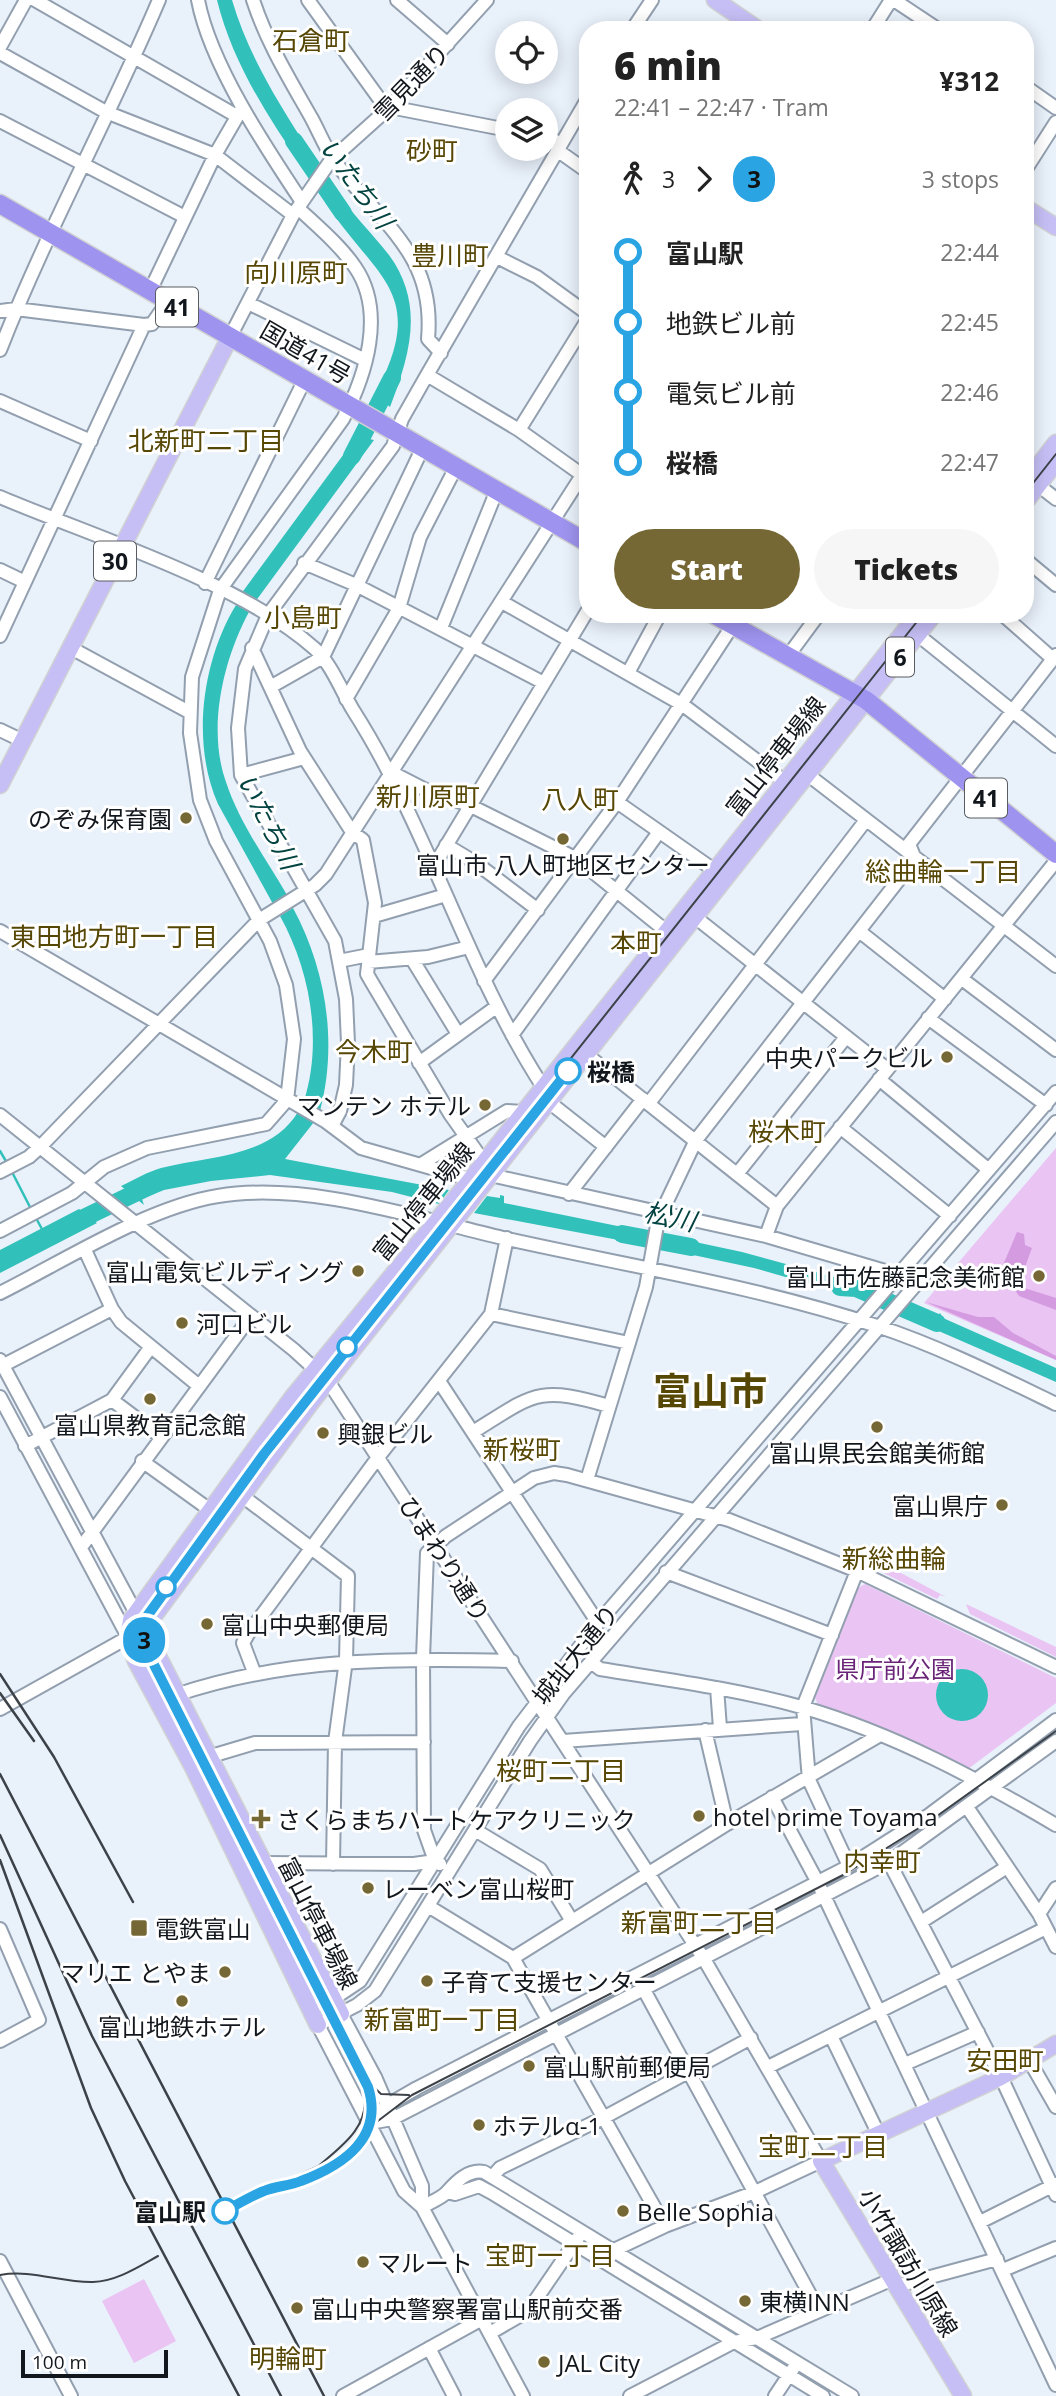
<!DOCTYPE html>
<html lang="en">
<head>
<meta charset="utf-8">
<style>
	body { margin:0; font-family:"Open Sans","Noto Sans JP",sans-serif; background:#f6f6f6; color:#222; height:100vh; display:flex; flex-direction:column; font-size:26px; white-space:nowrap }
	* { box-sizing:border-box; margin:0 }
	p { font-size:23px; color:#767676 }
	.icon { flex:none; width:38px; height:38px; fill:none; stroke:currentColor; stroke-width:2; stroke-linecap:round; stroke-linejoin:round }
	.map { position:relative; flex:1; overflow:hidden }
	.sheet { position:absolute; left:579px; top:21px; width:455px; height:602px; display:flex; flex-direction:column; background:#fff; border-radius:28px; box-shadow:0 4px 18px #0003 }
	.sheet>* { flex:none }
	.badge { padding:0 14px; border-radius:23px; font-size:24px; line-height:46px }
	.buttons { position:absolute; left:495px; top:21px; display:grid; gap:14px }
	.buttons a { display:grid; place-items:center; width:63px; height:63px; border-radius:50%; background:#fff; box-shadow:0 4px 18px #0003; font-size:35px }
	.scale { position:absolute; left:21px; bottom:18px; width:147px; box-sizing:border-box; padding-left:7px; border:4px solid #12171d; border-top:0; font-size:19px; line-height:24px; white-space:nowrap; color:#12171d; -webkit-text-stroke:5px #fff; paint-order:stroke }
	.map>.badge { position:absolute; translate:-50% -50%; box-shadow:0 0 0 4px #fff }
	.legs { display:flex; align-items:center; gap:10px; height:77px; padding:0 35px; font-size:23px }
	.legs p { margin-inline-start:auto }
	.head { display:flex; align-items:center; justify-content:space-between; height:119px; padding:0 35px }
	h1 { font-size:38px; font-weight:800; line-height:52px }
	.action { display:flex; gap:14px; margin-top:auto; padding:14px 35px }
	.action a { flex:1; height:80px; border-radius:42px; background:#766835; color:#fff; font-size:28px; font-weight:800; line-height:80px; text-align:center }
	.action a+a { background:#f6f6f6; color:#222 }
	ul { padding:0 35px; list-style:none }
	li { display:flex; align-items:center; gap:24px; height:70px; font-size:26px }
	li i { display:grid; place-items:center; width:10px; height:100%; margin:0 9px; background:currentColor }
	li i::after { content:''; width:18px; height:18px; margin:-9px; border:5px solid; border-radius:50%; background:#fff }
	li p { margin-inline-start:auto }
	li:first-child i { background:linear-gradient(#0000 50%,currentColor 0) }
	li:last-child i { background:linear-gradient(currentColor 50%,#0000 0) }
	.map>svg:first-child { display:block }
</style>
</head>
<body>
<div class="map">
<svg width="1056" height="2396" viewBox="0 0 1056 2396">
	<rect width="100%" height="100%" fill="#e9f1fb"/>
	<path fill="#eac4f2" d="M1056,1148V1360L924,1303Z
		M877,1548L888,1553L884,1564L946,1597L940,1595L937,1599L869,1566Z
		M865,1584L1056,1678V1703L968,1769L820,1709L815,1698L858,1588Z
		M966,1604L1056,1647V1657L970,1614Z
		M144,2279L176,2341L134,2363L102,2301Z"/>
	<path fill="#d49be1" d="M1017,1232L1024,1234L1025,1245L1032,1248L1018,1286L1056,1298V1310L1019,1296L1001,1270Z
		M926,1302L978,1317H994L1013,1333L1056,1356V1360Z"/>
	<path fill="#31c1ba" d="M217,0H232C248,55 279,104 310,152L301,165C266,114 232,61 217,0Z
		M335,188C350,212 371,232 389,255C425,304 410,355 390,407L381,399L373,398C431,292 376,280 325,202Z
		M360,432L365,438L374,440L255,602L241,594Z
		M236,605L249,612C223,660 207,729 226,782C239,822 266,859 287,895L273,904L218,804C191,743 202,661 236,605Z
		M293,908C326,969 338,1043 320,1111L304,1101C323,1041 310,970 280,916Z
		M298,1112L314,1122L285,1159L449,1190L439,1204L392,1192L270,1175L211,1181L164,1190L142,1199L144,1205L121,1186C134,1180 147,1172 161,1168C208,1156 270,1158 298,1112Z
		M500,1195L504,1196V1203L647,1232L645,1245L474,1213L487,1196L500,1198Z
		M79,1209L97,1223L0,1273V1250Z
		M667,1236L742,1252L867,1286L858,1296L848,1295L754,1268L665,1249Z
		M919,1310L937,1317L940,1313L943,1318L1056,1368V1382L911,1319Z
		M936 1695a26 26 0 1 1 52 0a26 26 0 1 1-52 0Z"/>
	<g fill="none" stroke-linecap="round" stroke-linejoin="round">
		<path stroke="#31c1ba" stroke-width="2.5" d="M0,1151L7,1163
			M12,1172L31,1209
			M36,1218L43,1231"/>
		<path stroke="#31c1ba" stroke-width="18" d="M294,141L343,213
			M352,456L392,378
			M67,1226L152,1185
			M622,1234L691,1247
			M840,1287L856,1288L937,1323"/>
		<g stroke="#929faf" stroke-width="16">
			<path id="minor" d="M35,0L235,115
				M198,0C210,64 266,148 302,202
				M253,0C267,43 290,80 312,119C319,132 324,145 332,157C376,222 436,250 428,339L441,353
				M308,0L378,97L390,107L508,130
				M397,0L448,44
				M894,0L939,30
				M632,30L652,0
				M872,30L891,0
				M0,47L26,0
				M0,53L106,112L215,155L293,215
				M1026,87L1056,108
				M0,121L185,217
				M546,138L561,143
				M557,150L588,172
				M1026,169L1056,122
				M497,257L537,277L588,314
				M150,291L215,155L241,110
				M248,303L365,360
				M0,311L16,309L144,325L152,324L168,301
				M230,337L293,215L331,160L390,107L487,0
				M0,350C47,230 109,118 159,0
				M427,375L519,430L588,479
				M0,401L91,441
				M519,430L588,319
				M1038,485L1056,499
				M0,497C94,537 238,581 314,648C331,663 341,690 353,710C429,829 466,968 543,1087
				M1026,560L1056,585
				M304,563L356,585L542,682
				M0,570L25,582
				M205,583L305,379
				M502,602L683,705L784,781
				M1002,614L1053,659
				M441,628L497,490
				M918,635L1056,746
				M0,636L144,325
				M71,648L189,712
				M252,648L300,751L352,832L363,840L375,903L367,974L371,981L450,1114L484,1162
				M788,656L819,614
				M628,673L660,614
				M272,686L323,657L423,447
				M346,699L399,608L420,537L456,467
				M0,730L23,741
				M391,772L426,790L469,805L577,859L666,931
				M807,774L1056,966
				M241,775L304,758
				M617,802L714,870
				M446,845L476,863L538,910
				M434,866L588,610
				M374,916L446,895
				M695,917L887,1069
				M0,931L325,1121L361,1148L470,1179
				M859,931L945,999
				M412,959L458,1034
				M339,961L369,955
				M368,962L428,957L469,947
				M962,979L1056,1050
				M484,981L617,802L740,614
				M928,1018L1046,1105
				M512,1035L659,832
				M587,1055L777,1206
				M419,1063L496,1007
				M879,1079L989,1170
				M549,1102L606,1147
				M649,1103L866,820
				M0,1115L294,1350L328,1381L704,1959L821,2161L755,2192L665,2226L614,2250L606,2263
				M332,1126L340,1111L346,1085L348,1043L346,999L335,941L241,775L238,728L245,669L268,615L393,446L402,419L427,375L588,98
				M840,1127L950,1216
				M423,1163L507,1111L523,1112
				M0,1172L29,1157L40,1147L259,920L315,885L326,874L588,466
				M737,1174L846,1037
				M490,1175L766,1236L885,1271L903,1280
				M569,1194L643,1099
				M0,1231L72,1193L104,1167L147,1148L266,1124L287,1100L294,1039L286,985L270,941L216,841L200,800L190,733L192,677L220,590L343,419C366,375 386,312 355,267C341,246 317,226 298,208
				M766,1236L777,1206L1056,861
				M85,1250L112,1309L121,1322L199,1386
				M0,1293C64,1261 148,1207 218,1196C307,1181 417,1218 503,1238C628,1266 756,1286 877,1326C938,1346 998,1376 1056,1404
				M491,1314L629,1343
				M0,1360L139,1619
				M0,1367L112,1309
				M439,1381L598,1623
				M0,1397L128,1637
				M112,1400L161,1437
				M473,1432C534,1394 537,1385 609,1406
				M25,1446L112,1400L150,1348
				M142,1461L210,1510
				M587,1480L646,1287L658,1220L696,1140L915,859L909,844L1056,655
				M241,1495L348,1576L346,1660L335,1742L333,1864
				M82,1546L251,1316
				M666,1572L832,1635
				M591,1662L600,1669C668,1680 738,1689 805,1708C894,1734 976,1778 1056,1825
				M254,1672L243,1643L248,1634L379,1456L491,1314L507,1238
				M717,1688L720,1728
				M176,1695C285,1658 397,1658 512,1661
				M0,1709L134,1634
				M705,1730L727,1824
				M563,1741L802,1724
				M208,1757L255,1743L424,1742
				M772,1797L817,1881L1056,2385
				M967,1807L1039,1914L1056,1947
				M475,1830L540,1869L572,1921
				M889,1862L1001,2077L1056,2195
				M440,1864L435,1861L424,1830L423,1658L427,1553L446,1536L534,1478L554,1473L567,1475L729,1520L785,1542L857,1571L1056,1667
				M849,1866L809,1780L803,1707L857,1571
				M247,1875L263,1863L414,1864L435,1861
				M428,1906L513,1958L665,2226
				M1039,1914L1056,1888
				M921,1922L1007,1867
				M0,1929L39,2020L0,2041
				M513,1958L727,1824L880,1735
				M643,1988L819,2311
				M310,2008L333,1999L360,1981L519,1726L598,1623L1056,1092
				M341,2014L375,2077L422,2186V2207
				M831,2036L879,2135
				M1029,2060L1056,2107
				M905,2064L978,2032
				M768,2067L1046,1928
				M370,2123L386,2106L417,2088L849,1866L929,1815L1056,1720
				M370,2123L392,2119L889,1862L1056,1741
				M493,2176L500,2168L603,2118L751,2038
				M447,2192L455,2194L479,2186L492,2193L823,2396
				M422,2207C429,2203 442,2198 447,2192C456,2182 468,2169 484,2172L852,2396
				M980,2222L1056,2184
				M0,2261L71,2396
				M1003,2270L1056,2248
				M897,2286L997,2259
				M490,2333L528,2311L578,2238
				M429,2348L454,2396
				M343,2396L482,2319
				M523,2396L422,2207L404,2191L318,2025L357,2005L375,1991L530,1741L564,1693L1056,1122
				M630,2396L734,2342L757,2338L893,2279
				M775,2396L793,2369"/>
		</g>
		<g stroke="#d0d1d2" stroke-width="19">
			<path id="major" d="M715,0L759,30
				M1026,208L1056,227
				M1026,482L1056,443
				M1026,501L1056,462
				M0,785L230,337
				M341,2014L144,1629L312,1401L934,614
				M318,2025L193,1767L136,1661L128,1638L131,1620L292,1398L463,1189L918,614
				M963,2396L821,2161L1001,2077L1056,2044"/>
		</g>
		<g stroke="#d0d1d2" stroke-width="21">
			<path id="highway" d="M0,204L588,543
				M713,614L866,700L1056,854"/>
		</g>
		<use href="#minor" stroke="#fff" stroke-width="12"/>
		<use href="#major" stroke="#c5bff5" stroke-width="16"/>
		<use href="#highway" stroke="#9e94ef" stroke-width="18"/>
		<path stroke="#3c4248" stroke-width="2" d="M1026,492L1056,454
			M361,2075L381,2094L409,2095
			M370,2127L412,2095L845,1874L930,1821L1056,1731
			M361,2142L371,2126L373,2107
			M331,2166L368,2135
			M316,2168C339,2148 370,2128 364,2094L140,1646L138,1632L141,1617L304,1395L923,614
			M251,2197L323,2164
			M0,2275C31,2269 62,2283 93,2282C117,2281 138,2267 158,2256"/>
		<path stroke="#3c4248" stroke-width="2.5" d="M0,1674L54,1757L133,1902
			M0,1693L34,1741
			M0,1774L324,2396
			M0,1835L92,2036L281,2396
			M0,1860L91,2108L125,2181L239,2396"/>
	</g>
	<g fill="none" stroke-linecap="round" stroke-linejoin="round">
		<g stroke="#fff" stroke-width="16">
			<path id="line-1" d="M225,2211C238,2204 251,2196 264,2191C276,2186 289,2186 301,2181C344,2165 384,2137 368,2087L145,1647V1619L264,1454L568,1071"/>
		</g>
		<use href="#line-1" stroke="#2aa4e3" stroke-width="10"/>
	</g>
	<g fill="#766835" stroke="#fff" stroke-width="2.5">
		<circle cx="186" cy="818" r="7"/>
		<circle cx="563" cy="839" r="7"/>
		<circle cx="947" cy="1057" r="7"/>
		<circle cx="485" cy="1105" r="7"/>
		<circle cx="358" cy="1271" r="7"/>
		<circle cx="1039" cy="1276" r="7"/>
		<circle cx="182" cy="1323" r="7"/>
		<circle cx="150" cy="1399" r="7"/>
		<circle cx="877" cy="1427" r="7"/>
		<circle cx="323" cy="1433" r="7"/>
		<circle cx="1002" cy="1505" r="7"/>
		<circle cx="207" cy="1624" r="7"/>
		<circle cx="699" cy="1816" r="7"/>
		<path d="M257.5 1808.5h7v7h7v7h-7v7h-7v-7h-7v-7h7z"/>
		<circle cx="368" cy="1888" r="7"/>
		<rect x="130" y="1919" width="18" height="18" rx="3.5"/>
		<circle cx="225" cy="1972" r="7"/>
		<circle cx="427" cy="1981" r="7"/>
		<circle cx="182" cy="2001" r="7"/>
		<circle cx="529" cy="2066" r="7"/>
		<circle cx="479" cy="2125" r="7"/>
		<circle cx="623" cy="2211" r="7"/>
		<circle cx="363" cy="2262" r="7"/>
		<circle cx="745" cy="2301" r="7"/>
		<circle cx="297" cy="2308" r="7"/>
		<circle cx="544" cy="2362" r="7"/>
	</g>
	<g fill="#fff" stroke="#2aa4e3" stroke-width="3.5">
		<circle cx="568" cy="1071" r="12"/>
		<circle cx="347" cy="1347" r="9"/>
		<circle cx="166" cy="1587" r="9"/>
		<circle cx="225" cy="2211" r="12"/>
	</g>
	<g text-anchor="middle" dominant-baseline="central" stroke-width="6" stroke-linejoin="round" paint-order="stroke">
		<g fill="#fff" stroke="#595d61" stroke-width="2">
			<rect x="156" y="287.5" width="42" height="39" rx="5"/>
			<rect x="94" y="541.5" width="42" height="39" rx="5"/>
			<rect x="886" y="637.5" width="28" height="39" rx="5"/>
			<rect x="965" y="778.5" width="42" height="39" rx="5"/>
		</g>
		<g font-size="23" font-weight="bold" fill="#12171d">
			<text x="177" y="307">41</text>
			<text x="115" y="561">30</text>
			<text x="900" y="657">6</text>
			<text x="986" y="798">41</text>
		</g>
		<g font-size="24" fill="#12171d" stroke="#fff">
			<text transform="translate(411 82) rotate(-46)">雪見通り</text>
			<text transform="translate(306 352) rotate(30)">国道41号</text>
			<text transform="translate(775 756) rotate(-52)">富山停車場線</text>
			<text transform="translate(423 1201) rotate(-51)">富山停車場線</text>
			<text transform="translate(445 1559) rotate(57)">ひまわり通り</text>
			<text transform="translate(575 1654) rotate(-51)">城址大通り</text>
			<text transform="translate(319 1923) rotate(63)">富山停車場線</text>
			<text transform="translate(909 2262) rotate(59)">小竹諏訪川原線</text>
		</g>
		<g font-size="24" fill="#12171d" stroke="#fff" text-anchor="start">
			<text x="172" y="818" text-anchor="end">のぞみ保育園</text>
			<text x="563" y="864" text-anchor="middle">富山市 八人町地区センター</text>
			<text x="933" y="1057" text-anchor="end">中央パークビル</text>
			<text x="471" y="1105" text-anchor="end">マンテン ホテル</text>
			<text x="344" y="1271" text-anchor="end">富山電気ビルディング</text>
			<text x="1025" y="1276" text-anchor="end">富山市佐藤記念美術館</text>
			<text x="196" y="1323">河口ビル</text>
			<text x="150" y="1424" text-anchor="middle">富山県教育記念館</text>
			<text x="337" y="1433">興銀ビル</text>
			<text x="877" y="1452" text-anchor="middle">富山県民会館美術館</text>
			<text x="988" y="1505" text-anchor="end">富山県庁</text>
			<text x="221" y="1624">富山中央郵便局</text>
			<text x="713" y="1816">hotel prime Toyama</text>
			<text x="277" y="1819">さくらまちハートケアクリニック</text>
			<text x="382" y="1888">レーベン富山桜町</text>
			<text x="155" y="1928">電鉄富山</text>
			<text x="211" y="1972" text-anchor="end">マリエ とやま</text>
			<text x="441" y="1981">子育て支援センター</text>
			<text x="182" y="2026" text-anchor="middle">富山地鉄ホテル</text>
			<text x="543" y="2066">富山駅前郵便局</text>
			<text x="493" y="2125">ホテルα-1</text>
			<text x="637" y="2211">Belle Sophia</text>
			<text x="377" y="2262">マルート</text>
			<text x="759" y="2301">東横INN</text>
			<text x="311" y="2308">富山中央警察署富山駅前交番</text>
			<text x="558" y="2362">JAL City</text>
		</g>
		<g font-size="24" font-weight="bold" fill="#12171d" stroke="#fff" text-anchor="start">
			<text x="587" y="1071">桜橋</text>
			<text x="206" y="2211" text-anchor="end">富山駅</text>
		</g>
		<g font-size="24" fill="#6a2578" stroke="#fff">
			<text x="895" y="1668">県庁前公園</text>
		</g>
		<g font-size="26" fill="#574705" stroke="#fff">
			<text x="311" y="40">石倉町</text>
			<text x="432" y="150">砂町</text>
			<text x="450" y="255">豊川町</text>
			<text x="296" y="272">向川原町</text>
			<text x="206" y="440">北新町二丁目</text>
			<text x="303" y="617">小島町</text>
			<text x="428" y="796">新川原町</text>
			<text x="580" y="799">八人町</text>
			<text x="943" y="871">総曲輪一丁目</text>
			<text x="114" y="936">東田地方町一丁目</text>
			<text x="636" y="942">本町</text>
			<text x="374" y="1051">今木町</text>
			<text x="787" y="1131">桜木町</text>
			<text x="522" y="1449">新桜町</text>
			<text x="894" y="1558">新総曲輪</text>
			<text x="561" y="1770">桜町二丁目</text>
			<text x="882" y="1861">内幸町</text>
			<text x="699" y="1922">新富町二丁目</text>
			<text x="442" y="2019">新富町一丁目</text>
			<text x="1005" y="2060">安田町</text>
			<text x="823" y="2146">宝町二丁目</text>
			<text x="550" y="2255">宝町一丁目</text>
			<text x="288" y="2358">明輪町</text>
		</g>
		<g font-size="26" font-style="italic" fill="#034341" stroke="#fff">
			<text transform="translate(357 183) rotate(54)">いたち川</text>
			<text transform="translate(269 821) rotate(63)">いたち川</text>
			<text transform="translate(670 1216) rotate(12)">松川</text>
		</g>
		<g font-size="38" font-weight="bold" fill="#574705" stroke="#fff">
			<text x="710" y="1390">富山市</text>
		</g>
	</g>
</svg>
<div class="buttons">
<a><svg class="icon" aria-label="locate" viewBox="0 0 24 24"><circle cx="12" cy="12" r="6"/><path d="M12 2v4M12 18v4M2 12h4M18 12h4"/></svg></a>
<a><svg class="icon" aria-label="layers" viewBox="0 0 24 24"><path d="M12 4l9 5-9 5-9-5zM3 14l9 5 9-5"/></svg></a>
</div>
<div class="scale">100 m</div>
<b class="badge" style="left:144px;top:1640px;background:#2aa4e3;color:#111">3</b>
<section class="sheet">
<div class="head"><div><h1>6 min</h1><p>22:41 – 22:47 · Tram</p></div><b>¥312</b></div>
<div class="legs"><svg class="icon" aria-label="walk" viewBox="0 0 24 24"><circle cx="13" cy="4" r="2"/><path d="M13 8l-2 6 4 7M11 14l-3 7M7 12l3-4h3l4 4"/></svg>3<svg class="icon" aria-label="forward" viewBox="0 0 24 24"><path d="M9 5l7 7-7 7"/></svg><b class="badge" style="background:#2aa4e3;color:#111">3</b><p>3 stops</p></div>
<ul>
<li><i style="color:#2aa4e3"></i><b>富山駅</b><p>22:44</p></li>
<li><i style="color:#2aa4e3"></i><span>地鉄ビル前</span><p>22:45</p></li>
<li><i style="color:#2aa4e3"></i><span>電気ビル前</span><p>22:46</p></li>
<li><i style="color:#2aa4e3"></i><b>桜橋</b><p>22:47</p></li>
</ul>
<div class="action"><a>Start</a><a>Tickets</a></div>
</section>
</div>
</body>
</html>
